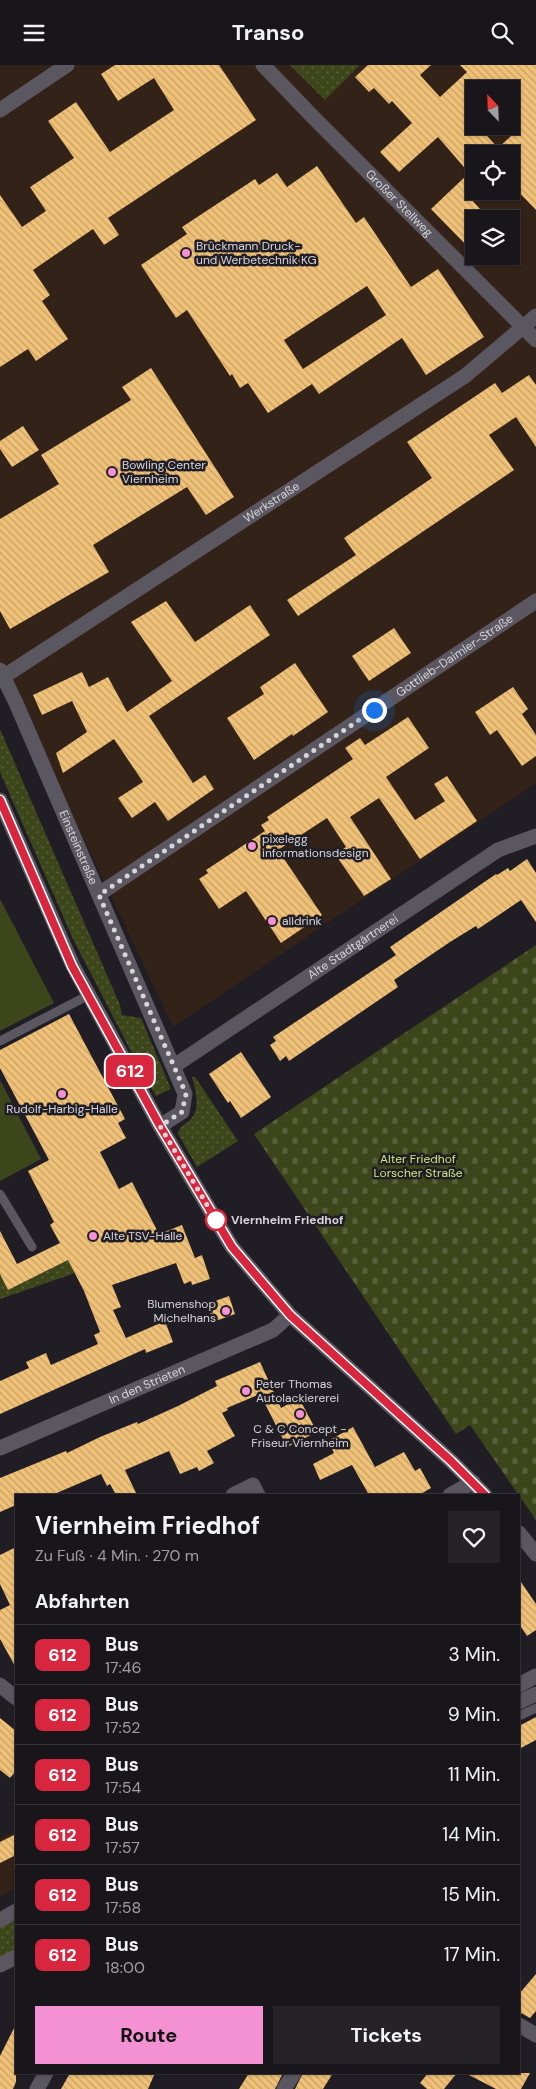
<!DOCTYPE html>
<html lang="de">
<head>
<meta charset="utf-8">
<style>
	body { margin:0; font-family:"DM Sans",sans-serif; background:#262328; color:#f1f3f6; height:100vh; display:flex; flex-direction:column; font-size:19px; white-space:nowrap }
	* { box-sizing:border-box; margin:0 }
	p { font-size:16px; color:#9f9fa3 }
	.icon { flex:none; width:28px; height:28px; fill:none; stroke:currentColor; stroke-width:2; stroke-linecap:round; stroke-linejoin:round }
	.map { position:relative; flex:1; overflow:hidden }
	.panel { position:absolute; left:15px; top:1429px; width:505px; height:580px; display:flex; flex-direction:column; background:#19161b; border-radius:0px; box-shadow:0 1px 4px #0004,0 0 0 1px #37353a }
	.panel>* { flex:none }
	.badge { padding:0 10px; border-radius:8px; font-size:18px; line-height:32px }
	.needle { width:32px; rotate:337deg }
	.tools { position:absolute; left:465px; top:15px; display:grid; gap:10px }
	.tools a { display:grid; place-items:center; width:55px; height:55px; border-radius:0px; background:#19161b; box-shadow:0 1px 4px #0004,0 0 0 1px #37353a; font-size:25px }
	.you { position:absolute; width:25px; height:25px; margin:-12px; border:4px solid #fff; border-radius:50%; background:#1a73e8; box-shadow:0 0 0 8px #1a73e833 }
	.map>.badge { position:absolute; translate:-50% -50%; box-shadow:0 0 0 2px #fff }
	h2 { padding:0 20px; font-size:19px; line-height:45px }
	.round { display:grid; place-items:center; flex:none; width:52px; height:52px; border-radius:0px; background:#262328 }
	.summary { display:flex; align-items:center; justify-content:space-between; height:85px; padding:0 20px }
	h1 { font-size:24px; font-weight:700; line-height:38px }
	.primary-button { display:flex; gap:10px; margin-top:auto; padding:10px 20px }
	.primary-button a { flex:1; height:58px; border-radius:0px; background:#f491d3; color:#111; font-size:20px; font-weight:700; line-height:58px; text-align:center }
	.primary-button a+a { background:#262328; color:#f1f3f6 }
	ul { padding:0; list-style:none }
	li { display:flex; align-items:center; gap:15px; height:60px; padding:0 20px; border-top:1px solid #37353a }
	li div { flex:1 }
	li b { display:block; font-size:19px }
	li em { font-style:normal }
	li .badge { min-width:55px; font-weight:700; text-align:center }
	header { display:flex; justify-content:space-between; align-items:center; height:65px; padding:0 20px; background:#19161b; font-size:22px; font-weight:700 }
	.map>svg:first-child { display:block }
</style>
</head>
<body>
<header><svg class="icon" aria-label="menu" viewBox="0 0 24 24"><path d="M4 6h16M4 12h16M4 18h16"/></svg>Transo<svg class="icon" aria-label="search" viewBox="0 0 24 24"><circle cx="10" cy="10" r="6"/><path d="M15 15l6 6"/></svg></header>
<div class="map">
<svg width="536" height="2024" viewBox="0 0 536 2024">
	<defs>
		<pattern id="grass-dots" width="8" height="8" patternUnits="userSpaceOnUse" patternTransform="scale(1.25)"><rect width="8" height="8" fill="#3d461b"/><path d="M2 2h.1M6 6h.1" fill="none" stroke="#58603c" stroke-width="1.8" stroke-linecap="round"/></pattern>
		<pattern id="cemetery-stones" width="16" height="16" patternUnits="userSpaceOnUse" patternTransform="scale(1.25)"><rect width="16" height="16" fill="#3d461b"/><path d="M2 7V4a2 2 0 0 1 4 0v3zM10 15v-3a2 2 0 0 1 4 0v3z" fill="#58603c"/></pattern>
		<pattern id="building-back-hatch" width="6" height="6" patternUnits="userSpaceOnUse" patternTransform="scale(1.25)"><rect width="6" height="6" fill="#f0c176"/><path d="M-1 5l2 2M0 0l6 6M5-1l2 2" fill="none" stroke="#c4a169"/></pattern>
	</defs>
	<rect width="100%" height="100%" fill="#211d24"/>
	<path fill="#322218" fill-rule="evenodd" d="M0,0H536V718L173,962L0,597ZM474,24H511V61H474ZM474,89H511V126H474ZM474,154H511V191H474Z
		M16,1766V1823L0,1832V1773Z"/>
	<path fill="url(#grass-dots)" d="M290,0H360L325,35Z
		M0,664L120,940L122,950L141,953L171,1024L156,1031L137,998L73,874L0,707Z
		M192,1012H195L238,1076L197,1102L178,1069C179,1063 183,1060 188,1057C202,1045 196,1027 192,1012Z
		M67,1193L75,1208L0,1234V1209L8,1225L51,1204L49,1200Z
		M16,1852V1887L0,1895V1861Z"/>
	<path fill="url(#cemetery-stones)" d="M536,880V1455L470,1360L456,1369L254,1069Z"/>
	<path fill="#3d461b" d="M0,834L54,938L0,966Z
		M0,1015L41,1094L0,1116Z"/>
	<path fill="url(#building-back-hatch)" fill-rule="evenodd" d="M115,0H219L256,55L108,153L119,170L104,180L93,164L33,205L50,230L42,236L68,274L36,296L28,284L0,302V130L22,162L46,146L30,122L74,93L48,56L76,37L110,87L174,45L154,13L118,36L101,9Z
		M368,0H431L420,10L440,32L467,7L460,0H536V145L511,119V89H474V132L471,134L489,154H474V188L431,144L469,108L438,72L399,107L380,87L412,58L392,36L389,39L374,23L369,27L355,12ZM474,24H511V52L521,62L498,83L478,61H474V56L465,47L474,39Z
		M317,101L356,158L364,152L411,222L438,204L484,272L426,310L402,273L319,329L312,319L268,348L248,318L240,323L232,309L230,311L187,245L176,253L141,200L187,169L182,162L255,114L259,120L277,108L287,122ZM367,221L386,250L303,304L284,275Z
		M151,303L234,432L206,450L187,422L93,480L109,507L10,564L0,546V454L59,419L41,390L131,335L122,322Z
		M529,310L536,320V382L516,352L489,370L514,405L298,551L287,535L356,490L344,473L432,413L407,377L495,318L502,328Z
		M23,361L39,385L12,402L0,384V376Z
		M166,536L195,577L250,540L270,570L149,651L193,718L205,710L214,724L168,756L155,737L132,753L118,733L143,717L114,674L63,708L56,688L87,667L72,636L42,650L33,630L82,607L89,622L108,612L127,647L172,616L131,557Z
		M394,563L411,588L369,616L352,591Z
		M295,598L328,647L293,671L292,669L254,695L227,653L264,629L260,622Z
		M513,622L528,644L522,649L536,670V691L522,701L497,665L490,670L475,647Z
		M408,652L429,683L386,712L415,755L445,736L434,719L447,711L477,756L420,794L379,733L350,752L391,814L364,831L335,789L346,782L327,753L278,785L322,850L281,878L246,826L219,844L199,814L208,808L206,805L265,766L261,760L269,755L267,752L353,694L345,683L360,673L365,680Z
		M527,794L536,808V857L521,835L478,864L476,861L450,877L394,915L398,922L289,996L286,991L280,996L270,980L276,976L273,972L396,890L390,882L496,809L497,810L508,803L510,806Z
		M69,949L125,1054L118,1058L126,1073L100,1087L119,1124L132,1117L159,1169L182,1160L195,1193L202,1190L210,1214L192,1220L191,1216L184,1219L176,1198L112,1220L121,1242L113,1245L126,1273L165,1256L173,1277L146,1288L145,1284L0,1349V1316L29,1303L26,1297L46,1288L51,1300L98,1279L94,1270L100,1267L84,1226L68,1195L8,1225L0,1209V1166L17,1199L60,1178L50,1160L54,1157L28,1106L49,1095L0,1003V985Z
		M241,987L271,1032L241,1053L230,1036L228,1038L209,1009Z
		M229,1231L235,1249L213,1257L207,1239Z
		M260,1297L281,1343L299,1333L317,1367L287,1382L260,1329L227,1343L228,1345L222,1348L235,1371L207,1386L214,1398L199,1406L197,1402L180,1409L169,1386L125,1405L137,1430H116L110,1419L107,1421L101,1409L52,1430H16V1440L0,1447V1413L66,1386L67,1388L100,1372L137,1357L138,1359L178,1341L217,1321L215,1316Z
		M353,1362L375,1402L404,1387L415,1406L420,1403L431,1423L419,1430H369L352,1400L320,1415L313,1399L334,1388L328,1376Z
		M16,1482V1603L0,1574V1545L10,1540L0,1519V1490Z
		M519,1514L536,1539V1565L527,1571L519,1559Z
		M536,1652V1675L519,1684V1661Z
		M0,1653L16,1666V1706L10,1713L0,1705Z
		M16,1769V1790L0,1798V1777Z
		M536,1909V1946L530,1953L519,1947V1929Z
		M16,1959V2017L13,2024H0V1991Z
		M70,2008H155L148,2024H61Z
		M249,2008H283L275,2024H239Z
		M303,2008H333L323,2024H295Z
		M428,2008H457L444,2024H427L420,2018Z
		M465,2008H530L521,2024H496Z"/>
	<g fill="none" stroke-linecap="round" stroke-linejoin="round">
		<path stroke="#5b5760" stroke-width="9" d="M0,976L89,930
			M0,1129L32,1182
			M519,1651L536,1643"/>
		<g stroke="#5b5760" stroke-width="15">
			<path id="s1" d="M263,0L313,52L536,275"/>
			<path d="M0,45L67,0"/>
			<path id="s2" d="M0,605L16,638L185,1029L182,1047L160,1061"/>
			<path id="s3" d="M0,614L465,311L536,251"/>
			<path d="M0,735L73,901L160,1061L232,1182L290,1250L451,1396L485,1430"/>
			<path id="s4" d="M99,829L536,536"/>
			<path id="s5" d="M174,1001L498,785L536,771"/>
			<path id="s6" d="M0,1383L273,1265L290,1250"/>
			<path d="M233,1430L253,1420L258,1430"/>
			<path d="M450,1430L473,1417"/>
			<path d="M519,1468L536,1489"/>
			<path d="M0,1620L16,1633"/>
			<path d="M519,1960L536,1970"/>
			<path d="M37,2024L46,2008"/>
			<path d="M284,2024L294,2008"/>
		</g>
		<path stroke="#5b5760" stroke-width="15" d="M519,1620L536,1611
			M519,1637L536,1629
			M0,1855L16,1846
			M0,1900L16,1892"/>
	</g>
	<g fill="none" stroke-linecap="round" stroke-linejoin="round">
		<g stroke="#fff" stroke-width="11">
			<path id="line" d="M0,735L72,901L160,1061L232,1182L290,1250L451,1396L485,1430"/>
		</g>
		<use href="#line" stroke="#d7263d" stroke-width="8"/>
		<path stroke="#d7d5da" stroke-width="5" stroke-dasharray="0 9" d="M216,1155L160,1061L182,1047L186,1029L99,830L374,645"/>
	</g>
	<g fill="#f491d3" stroke="#211d24" stroke-width="2">
		<circle cx="186" cy="188" r="5"/>
		<circle cx="112" cy="407" r="5"/>
		<circle cx="252" cy="781" r="5"/>
		<circle cx="272" cy="856" r="5"/>
		<circle cx="62" cy="1029" r="5"/>
		<circle cx="93" cy="1171" r="5"/>
		<circle cx="226" cy="1246" r="5"/>
		<circle cx="246" cy="1326" r="5"/>
		<circle cx="300" cy="1349" r="5"/>
	</g>
	<circle fill="#fff" stroke="#d7263d" stroke-width="2.5" cx="216" cy="1155" r="10"/>
	<g text-anchor="middle" dominant-baseline="central" stroke-width="5" stroke-linejoin="round" paint-order="stroke">
		<g font-size="12" fill="#d7d5da" stroke="#211d24">
			<text stroke="none"><textPath href="#s1" startOffset="194">Großer Stellweg</textPath></text>
			<text stroke="none"><textPath href="#s3" startOffset="324">Werkstraße</textPath></text>
			<text stroke="none"><textPath href="#s4" startOffset="428">Gottlieb-Daimler-Straße</textPath></text>
			<text stroke="none"><textPath href="#s2" startOffset="194">Einsteinstraße</textPath></text>
			<text stroke="none"><textPath href="#s5" startOffset="215">Alte Stadtgärtnerei</textPath></text>
			<text stroke="none"><textPath href="#s6" startOffset="160">In den Strieten</textPath></text>
		</g>
		<g font-size="12" fill="#d7d5da" stroke="#211d24" text-anchor="start">
			<text x="196" y="181">Brückmann Druck-<tspan x="196" dy="14">und Werbetechnik KG</tspan></text>
			<text x="122" y="400">Bowling Center<tspan x="122" dy="14">Viernheim</tspan></text>
			<text x="262" y="774">pixelegg<tspan x="262" dy="14">informationsdesign</tspan></text>
			<text x="282" y="856">alldrink</text>
			<text x="62" y="1044" text-anchor="middle">Rudolf-Harbig-Halle</text>
			<text x="103" y="1171">Alte TSV-Halle</text>
			<text x="216" y="1239" text-anchor="end">Blumenshop<tspan x="216" dy="14">Michelhans</tspan></text>
			<text x="256" y="1319">Peter Thomas<tspan x="256" dy="14">Autolackiererei</tspan></text>
			<text x="300" y="1364" text-anchor="middle">C &amp; C Concept -<tspan x="300" dy="14">Friseur Viernheim</tspan></text>
		</g>
		<g font-size="12" fill="#cfe87c" stroke="#211d24">
			<text x="418" y="1094">Alter Friedhof<tspan x="418" dy="14">Lorscher Straße</tspan></text>
		</g>
		<g font-size="12" font-weight="bold" fill="#d7d5da" stroke="#211d24" text-anchor="start">
			<text x="231" y="1155">Viernheim Friedhof</text>
		</g>
	</g>
</svg>
<div class="tools">
<a><svg class="needle" viewBox="-14 -14 28 28"><path d="M0-13l5 13h-10z" fill="#e53935"/><path d="M0 13l5-13h-10z" fill="#9f9fa3"/></svg></a>
<a><svg class="icon" aria-label="locate" viewBox="0 0 24 24"><circle cx="12" cy="12" r="6"/><path d="M12 2v4M12 18v4M2 12h4M18 12h4"/></svg></a>
<a><svg class="icon" aria-label="layers" viewBox="0 0 24 24"><path d="M12 4l9 5-9 5-9-5zM3 14l9 5 9-5"/></svg></a>
</div>
<div class="you" style="left:374px;top:645px"></div>
<b class="badge" style="left:130px;top:1006px;background:#d7263d;color:#fff">612</b>
<section class="panel">
<div class="summary"><div><h1>Viernheim Friedhof</h1><p>Zu Fuß · 4 Min. · 270 m</p></div><a class="round"><svg class="icon" aria-label="heart" viewBox="0 0 24 24"><path d="M12 20l-8-8c-3-5 5-10 8-4 3-6 11-1 8 4z"/></svg></a></div>
<h2>Abfahrten</h2>
<ul>
<li><span class="badge" style="background:#d7263d;color:#fff">612</span><div><b>Bus</b><p>17:46</p></div><em>3 Min.</em></li>
<li><span class="badge" style="background:#d7263d;color:#fff">612</span><div><b>Bus</b><p>17:52</p></div><em>9 Min.</em></li>
<li><span class="badge" style="background:#d7263d;color:#fff">612</span><div><b>Bus</b><p>17:54</p></div><em>11 Min.</em></li>
<li><span class="badge" style="background:#d7263d;color:#fff">612</span><div><b>Bus</b><p>17:57</p></div><em>14 Min.</em></li>
<li><span class="badge" style="background:#d7263d;color:#fff">612</span><div><b>Bus</b><p>17:58</p></div><em>15 Min.</em></li>
<li><span class="badge" style="background:#d7263d;color:#fff">612</span><div><b>Bus</b><p>18:00</p></div><em>17 Min.</em></li>
</ul>
<div class="primary-button"><a>Route</a><a>Tickets</a></div>
</section>
</div>
</body>
</html>
